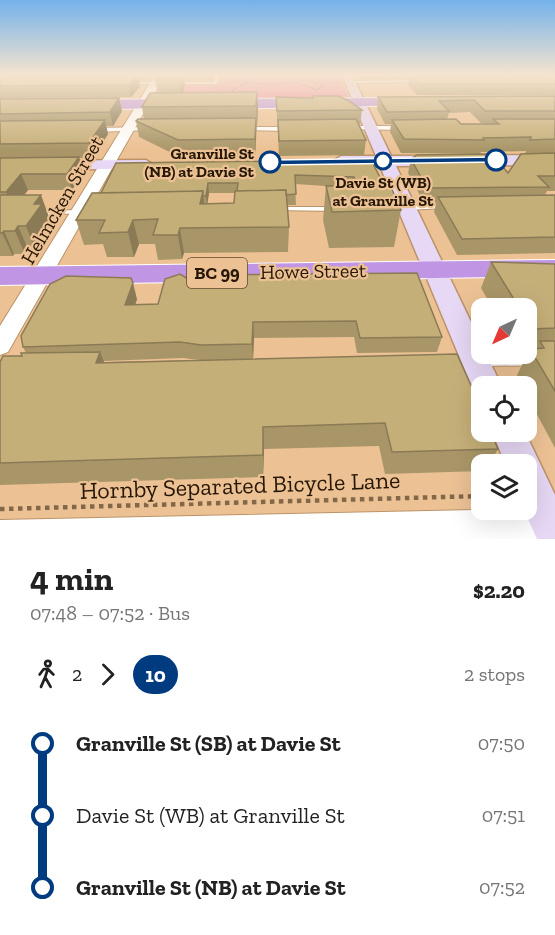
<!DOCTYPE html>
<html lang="en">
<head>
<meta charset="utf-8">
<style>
	body { margin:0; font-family:"Zilla Slab",serif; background:#f6f6f6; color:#222; height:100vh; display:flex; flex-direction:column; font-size:22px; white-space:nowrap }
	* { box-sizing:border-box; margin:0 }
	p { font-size:20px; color:#767676 }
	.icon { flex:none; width:33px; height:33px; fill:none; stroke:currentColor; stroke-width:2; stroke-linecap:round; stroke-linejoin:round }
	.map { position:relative; height:539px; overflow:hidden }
	.details { display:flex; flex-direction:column; background:#fff; flex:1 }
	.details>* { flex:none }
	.badge { padding:0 12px; border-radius:20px; font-size:21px; line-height:39px }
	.needle { width:39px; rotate:224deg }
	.tools { position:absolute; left:471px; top:298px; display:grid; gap:12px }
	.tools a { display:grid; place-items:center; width:66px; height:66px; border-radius:12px; background:#fff; box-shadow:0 6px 24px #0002; font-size:30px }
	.map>.badge { position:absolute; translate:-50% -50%; box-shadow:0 0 0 3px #fff }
	.legs { display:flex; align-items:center; gap:9px; height:66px; padding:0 30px; font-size:20px }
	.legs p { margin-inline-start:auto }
	.overview { display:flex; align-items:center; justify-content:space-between; height:102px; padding:0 30px }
	h1 { font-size:33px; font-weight:700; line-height:45px }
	ul { padding:0 30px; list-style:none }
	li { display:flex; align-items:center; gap:21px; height:72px; font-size:22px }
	li i { display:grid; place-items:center; width:9px; height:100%; margin:0 8px; background:currentColor }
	li i::after { content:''; width:15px; height:15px; margin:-8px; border:4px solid; border-radius:50%; background:#fff }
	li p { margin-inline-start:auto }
	li:first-child i { background:linear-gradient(#0000 50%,currentColor 0) }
	li:last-child i { background:linear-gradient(currentColor 50%,#0000 0) }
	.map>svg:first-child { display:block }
</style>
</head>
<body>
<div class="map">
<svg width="555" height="539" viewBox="0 0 555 539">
	<rect width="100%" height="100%" fill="#ecc295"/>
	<path fill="#f3879d" d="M217,75H340L349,99L180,101L187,83H216Z"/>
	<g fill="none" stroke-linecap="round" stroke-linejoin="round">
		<g stroke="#bc9369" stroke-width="2">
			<path id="service" d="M215,75H219L218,83L216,84H174L172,83L174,82H214Z
				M420,80L421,82L350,83L348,82L350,81Z
				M128,82H159L161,83L159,84H129Z
				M351,126H402L405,128L402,130L349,129V127Z
				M147,127L150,129L149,130L96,132L93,130L96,128Z
				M246,127H288L291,129L288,131L244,130V128Z
				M444,205L447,207L446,208L405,210L402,208L405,206Z
				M276,207H336L339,209L336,211L274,210V208Z
				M81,210L84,212L83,213L36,215L32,213L36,211Z
				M555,357V365L480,366L476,365L475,362L476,359L480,358Z"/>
		</g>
		<g stroke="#bc9369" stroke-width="2">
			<path id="tertiary" d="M155,75H165L8,352L0,355V326Z
				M526,509H555V539H0V520Z"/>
		</g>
		<g stroke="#bc9369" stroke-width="3">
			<path id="secondary" d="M342,75H352L391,156L555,155V165L396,166L482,345V354H486L502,387H482V397L477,396L472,387L380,166H341L333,161L341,156H376Z
				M146,160L154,165L152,168L0,171V161Z
				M492,432H525L555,495V539H537L524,510H526V465H506Z"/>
		</g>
		<g stroke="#fff" stroke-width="2">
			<path id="trunk" d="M413,98L418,99L420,102L418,105L220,109L212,104L220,99Z
				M179,99L187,104L184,107L85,110L77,105L85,100Z
				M555,260V276L0,285V267Z"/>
		</g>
		<path stroke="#836749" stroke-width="1.5" stroke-dasharray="1.5 1.5" stroke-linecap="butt" d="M228,75H307
			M309,75H322
			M316,76L319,82H338
			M281,77L298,79
			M297,78L324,85L317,90
			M242,80L262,77
			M224,83L236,81L271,85L303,81
			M298,83L317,90
			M232,90L247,83"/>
		<path stroke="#836749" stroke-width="4.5" stroke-dasharray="4.5 4.5" stroke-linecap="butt" d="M0,509L482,496"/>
		<use href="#service" fill="#fff" fill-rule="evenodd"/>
		<use href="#tertiary" fill="#fff" fill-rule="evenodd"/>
		<use href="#secondary" fill="#e7d8f5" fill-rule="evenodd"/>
		<use href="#trunk" fill="#c096e4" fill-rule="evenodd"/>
	</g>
	<path fill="#a99668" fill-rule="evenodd" d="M0,75H153L149,80H139L140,87L131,97L0,98Z
		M156,75H214L212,80H184L185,86L183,93L257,92L258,110L255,156L180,157L139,137L136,121L144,119L142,107L158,93L155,80L157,77Z
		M360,75H555V77L546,76L555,81V95H417L408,85L409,78L362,79Z
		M555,96V153H525L526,151L481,152L480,154L401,153L390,132L391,124H385L377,109L378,97ZM470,112L481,123L492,124H461L447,119L449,113Z
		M276,97L362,110L360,124H359L366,140L364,155L279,156Z
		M119,98L122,111L113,126H106L108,134L93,158H79L83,172L72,190H28L24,195L49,217L48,218L51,226L35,249H28L25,254H14L13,256H0V99Z
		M555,153V191H547L545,195H555V253L457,255L434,212L436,203H424L408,173L411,159L508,173Z
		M371,160L384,185L401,210L394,247L329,248L323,220L326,186L295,184L296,205H287L289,227L288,252L184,253L182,259L158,260L155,244H139L134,257H107L103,244L84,245L76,220L101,193ZM209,193H235L234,203L207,204Z
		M491,262L555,264V448L526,394V387H523L517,375L527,355H519L518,354H526V309H493L481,288Z
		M188,279L442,337L437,352L357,353L354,337L254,338L253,359L498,449L489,465H482V471L385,474L379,446L264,449L263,477L0,485V362L22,356L26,353L23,347L137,299L135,305L158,304ZM183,358L200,360L104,362V361Z"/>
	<path fill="#8a7a55" d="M138,75L140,87L131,97L129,85Z
		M148,75H153L149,80Z
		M181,75H184L185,86L181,97L179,80Z
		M257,92L258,110L257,125L256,106Z
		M119,98L122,111L113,126L110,112Z
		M256,118V133L255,156V139Z
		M105,120L108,134L93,158L89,143Z
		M79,157L83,172L72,190L67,174Z
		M21,174L28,190L13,209L6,192Z
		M208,183L209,193L207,206L206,196Z
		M203,191L205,215L200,204Z
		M41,195L49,217L48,218L51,226L35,249L26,226L34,204Z
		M133,220L139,244L134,257L128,232Z
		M18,226L28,249L25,254L15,231Z
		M180,228L184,253L182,259L178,235Z
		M4,231L14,254L13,256L2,233Z
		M133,283L137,299L130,321L125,305Z
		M253,322L254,338L253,360L252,344Z
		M100,352L109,374L96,363Z
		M263,427L264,449L263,477Z"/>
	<path fill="#c5af79" stroke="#8a7a55" stroke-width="1.5" d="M0,75H138L129,85L0,86Z
		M158,75H181L179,80H155Z
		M411,75H545L555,81V84H419Z
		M257,92L256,106L142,107L150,93Z
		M313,96H338L349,101L362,110L277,111L276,97L313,98Z
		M555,96V111H485L474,100L439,101L449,111L387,112L378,97Z
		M119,98L110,112L0,114V99Z
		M256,118L255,139L178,140L136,121L138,119Z
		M356,119L366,140L279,141L278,120Z
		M456,119L461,124H499L493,119H555V139L530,140L531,137L483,138L484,140L404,139L392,120Z
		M105,120L89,143L0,144V121Z
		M555,153V176H538L549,187L427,188L411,159L417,155L492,154L508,173L521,154Z
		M79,157L67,174H21L6,192H0V158Z
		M371,160L384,185H357L354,177L295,175L296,194L286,195V190L237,191L238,183H208L206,196H203V191L101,193L116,163Z
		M390,185L401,210L332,212L326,186Z
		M286,190L289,227L180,228L178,235H153L158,219L133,220L128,232L99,233L105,220H76L92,193L203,191L200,204L234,203L235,191Z
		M0,195H41L34,204H42L26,226H18L15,231H4L2,233H0Z
		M555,195V237L462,239L438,197Z
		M491,262L555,264V328L532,329L526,320V309H520Z
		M417,273L442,337L360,338L356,321L253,322L252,344L201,345L180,342L23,347L21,336L50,284L66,276L131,278L133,283L125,305L158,304L165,279L180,274L188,279L209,278L210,275Z
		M540,341H555V391L530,349L544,348Z
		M100,352L96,363L457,354L482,410V432H491L498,449L392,452L385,423L263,427V455L0,463V362L3,356H22L21,353Z"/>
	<linearGradient id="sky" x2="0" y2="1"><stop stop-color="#74b2eb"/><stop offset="0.5" stop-color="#f6e4cf"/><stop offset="1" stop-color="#f6e4cf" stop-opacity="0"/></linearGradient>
	<rect width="555" height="150" fill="url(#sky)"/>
	<path fill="#003b80" stroke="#fff" stroke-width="1.5" d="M496,157L499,158V162L270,165L266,162L270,160Z"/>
	<g fill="#fff" stroke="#003b80" stroke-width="3">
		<circle cx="496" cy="160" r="10"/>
		<circle cx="383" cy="161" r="8"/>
		<circle cx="270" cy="162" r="10"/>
	</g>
	<g text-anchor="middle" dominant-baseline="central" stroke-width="4.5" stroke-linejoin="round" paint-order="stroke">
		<g font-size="16" font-weight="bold" fill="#271706" stroke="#ecc295" text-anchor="end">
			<text x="254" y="153">Granville St<tspan x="254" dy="18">(NB) at Davie St</tspan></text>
			<text x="383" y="182" text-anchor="middle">Davie St (WB)<tspan x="383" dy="18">at Granville St</tspan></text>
		</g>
		<rect fill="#ecc295" stroke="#624a31" stroke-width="1.5" x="187" y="258" width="60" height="30" rx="4.5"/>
		<g font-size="18" font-weight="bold" fill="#271706">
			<text x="217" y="273">BC 99</text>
		</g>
		<g font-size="20" fill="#271706" stroke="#ecc295">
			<text transform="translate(62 200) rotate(-60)">Helmcken Street</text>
			<text transform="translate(313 271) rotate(-1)">Howe Street</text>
		</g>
		<g font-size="24" fill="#271706" stroke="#ecc295">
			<text transform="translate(240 485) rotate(-2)">Hornby Separated Bicycle Lane</text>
		</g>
	</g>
</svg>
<div class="tools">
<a><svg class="needle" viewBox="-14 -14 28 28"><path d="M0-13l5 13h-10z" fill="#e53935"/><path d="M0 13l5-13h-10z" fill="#767676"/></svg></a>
<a><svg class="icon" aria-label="locate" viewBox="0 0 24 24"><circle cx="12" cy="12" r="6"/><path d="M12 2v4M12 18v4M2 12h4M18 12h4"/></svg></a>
<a><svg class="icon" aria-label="layers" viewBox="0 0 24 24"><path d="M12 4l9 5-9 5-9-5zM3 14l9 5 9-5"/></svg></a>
</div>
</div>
<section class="details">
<div class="overview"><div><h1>4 min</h1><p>07:48 – 07:52 · Bus</p></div><b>$2.20</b></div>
<div class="legs"><svg class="icon" aria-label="walk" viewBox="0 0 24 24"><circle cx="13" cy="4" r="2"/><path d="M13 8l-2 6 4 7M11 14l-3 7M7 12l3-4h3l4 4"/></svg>2<svg class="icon" aria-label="forward" viewBox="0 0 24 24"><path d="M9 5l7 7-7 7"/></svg><b class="badge" style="background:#003b80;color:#fff">10</b><p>2 stops</p></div>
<ul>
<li><i style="color:#003b80"></i><b>Granville St (SB) at Davie St</b><p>07:50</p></li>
<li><i style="color:#003b80"></i><span>Davie St (WB) at Granville St</span><p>07:51</p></li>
<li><i style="color:#003b80"></i><b>Granville St (NB) at Davie St</b><p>07:52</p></li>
</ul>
</section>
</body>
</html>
